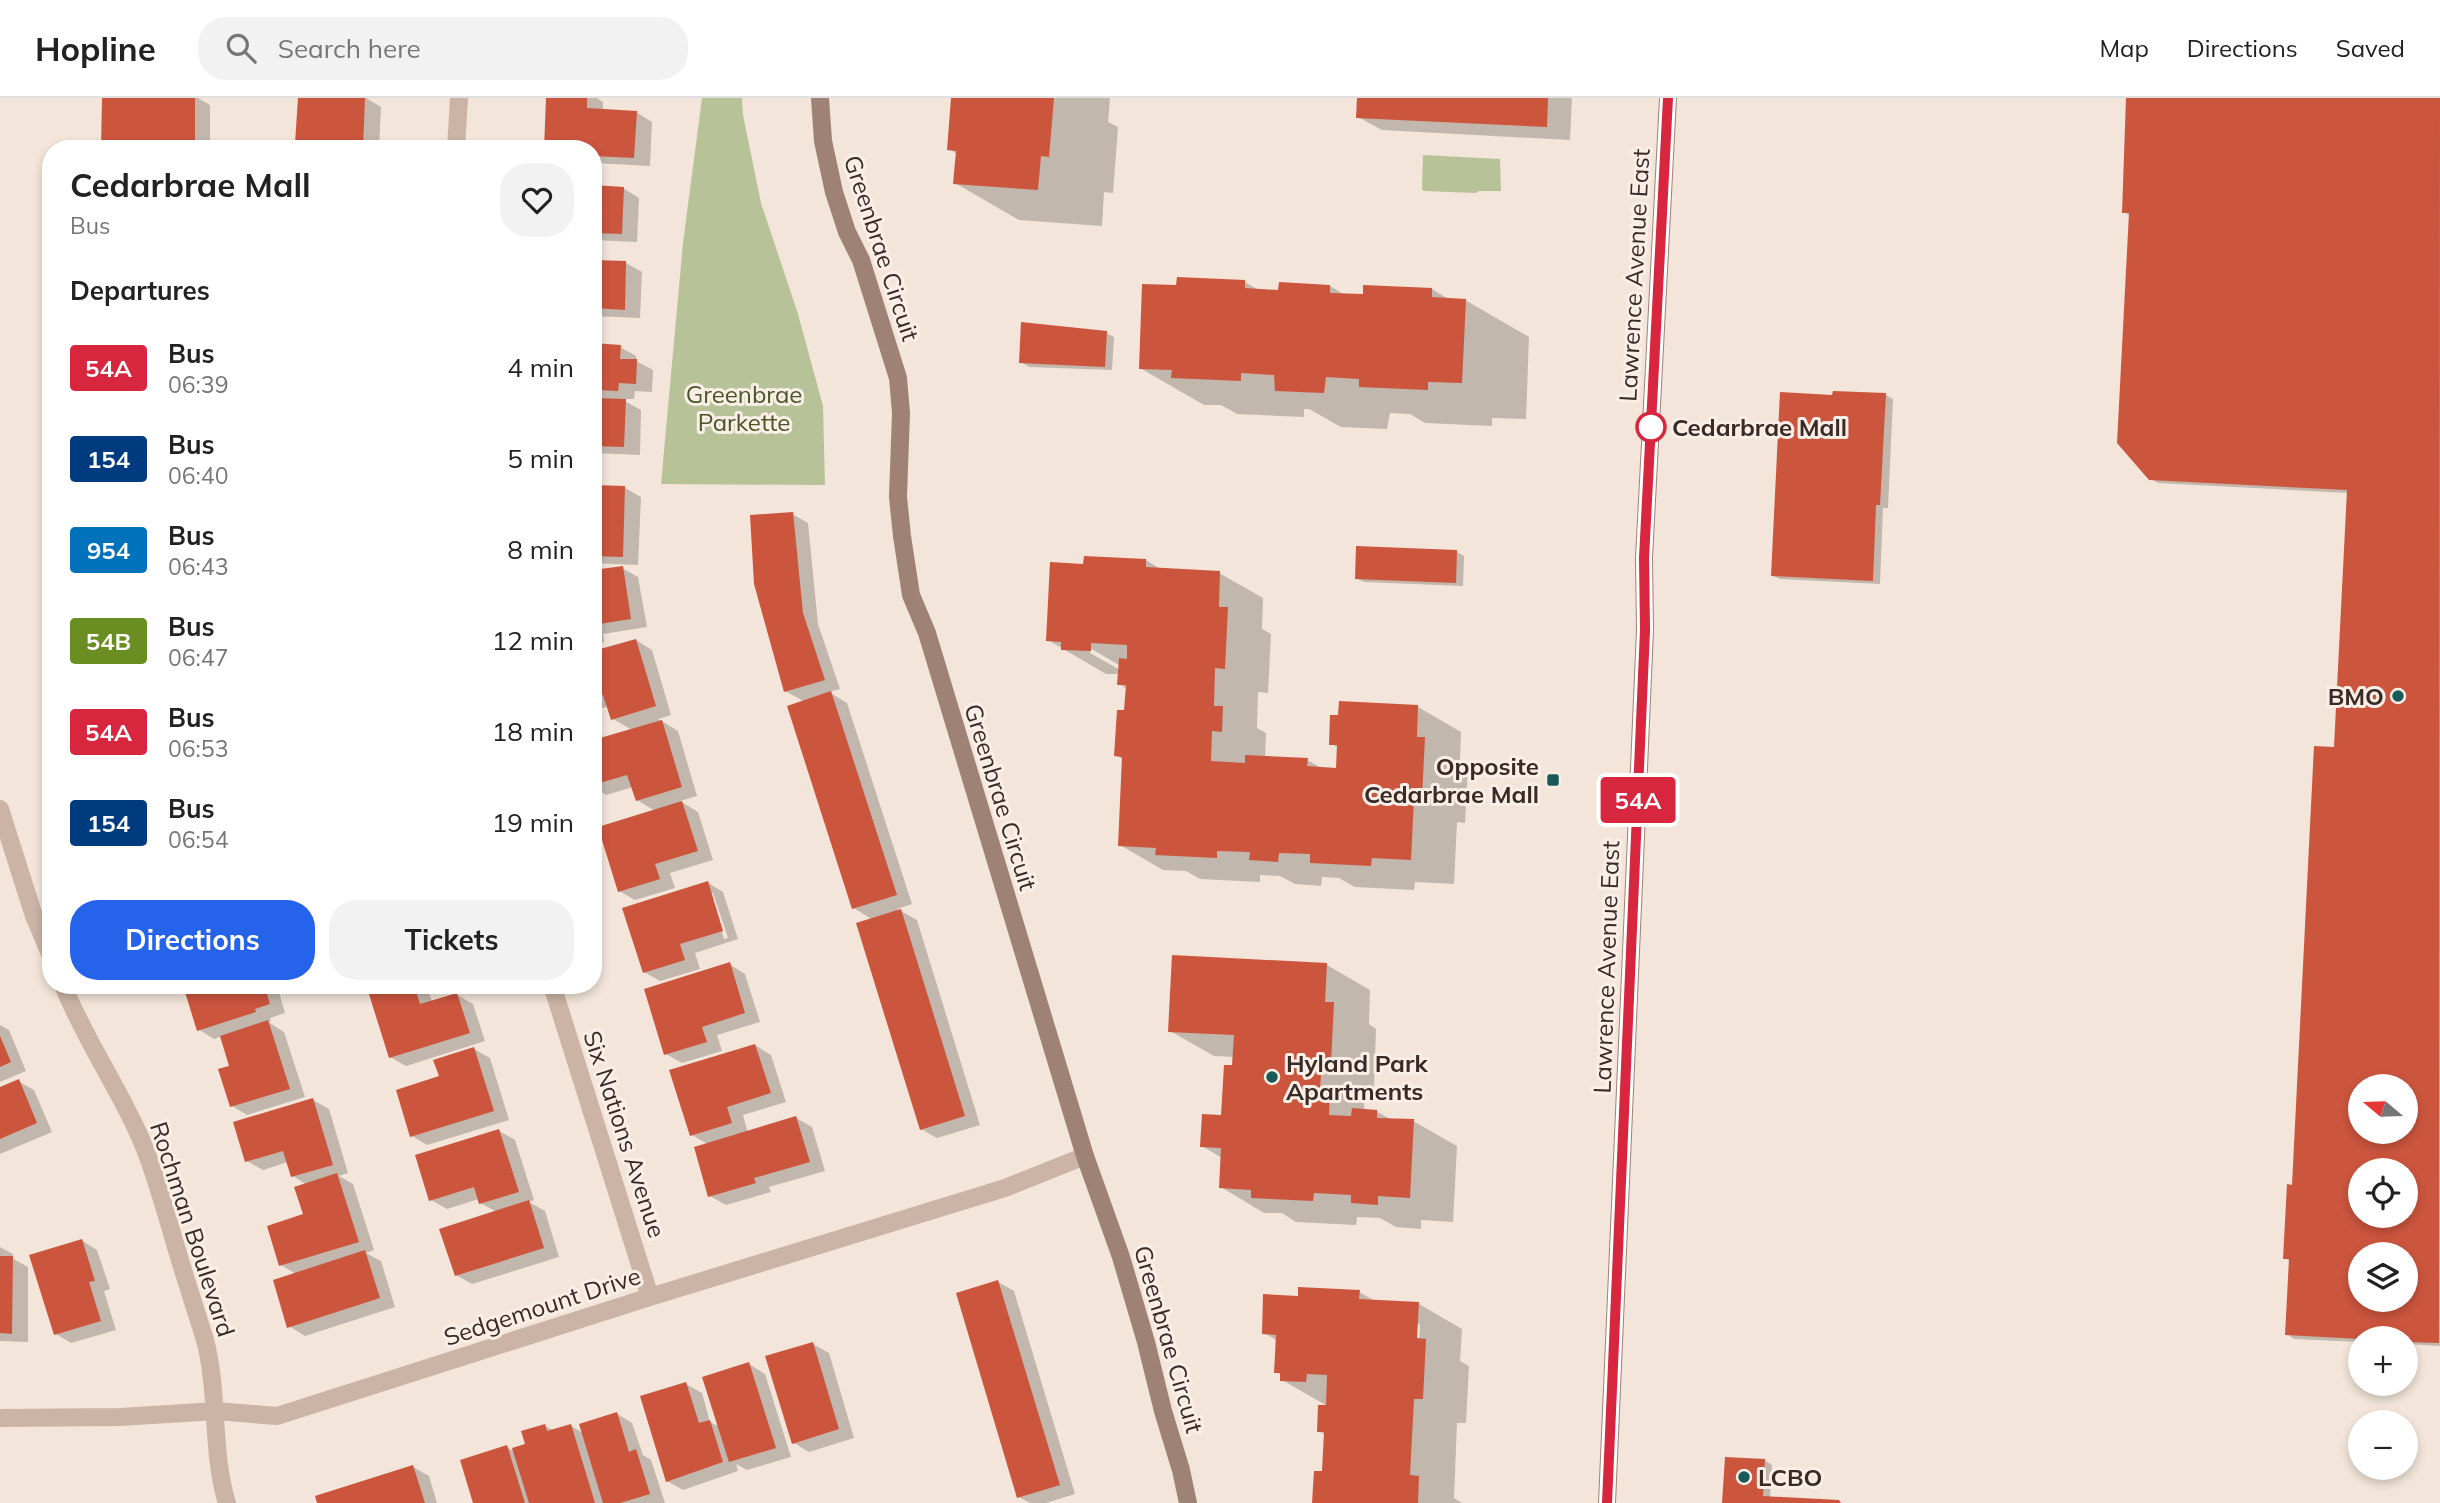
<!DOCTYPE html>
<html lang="en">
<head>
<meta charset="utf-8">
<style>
	body { margin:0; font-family:Mulish,sans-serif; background:#f2f2f2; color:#222; height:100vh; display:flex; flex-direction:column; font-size:26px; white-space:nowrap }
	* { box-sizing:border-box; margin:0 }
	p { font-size:23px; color:#767676 }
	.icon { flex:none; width:38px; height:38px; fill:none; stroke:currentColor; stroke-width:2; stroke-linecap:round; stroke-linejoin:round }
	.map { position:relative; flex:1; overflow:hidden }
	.side { position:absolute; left:42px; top:42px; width:560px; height:854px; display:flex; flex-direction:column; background:#fff; border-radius:28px; box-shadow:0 4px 10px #0003 }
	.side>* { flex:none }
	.badge { padding:0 14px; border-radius:5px; font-size:24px; line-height:46px }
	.needle { width:46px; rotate:289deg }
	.controls { position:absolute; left:2348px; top:976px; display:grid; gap:14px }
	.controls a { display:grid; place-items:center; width:70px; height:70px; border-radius:50%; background:#fff; box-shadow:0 4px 10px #0003; font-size:35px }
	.map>.badge { position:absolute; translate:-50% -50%; box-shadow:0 0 0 4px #fff }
	h2 { padding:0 28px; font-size:26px; line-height:63px }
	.round { display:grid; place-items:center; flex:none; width:74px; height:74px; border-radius:28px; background:#f2f2f2 }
	.headline { display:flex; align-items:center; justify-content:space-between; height:119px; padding:0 28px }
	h1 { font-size:33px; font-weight:700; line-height:52px }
	.button { display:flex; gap:14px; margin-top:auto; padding:14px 28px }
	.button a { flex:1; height:80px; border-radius:28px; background:#2563eb; color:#fff; font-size:28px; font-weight:700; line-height:80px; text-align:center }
	.button a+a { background:#f2f2f2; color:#222 }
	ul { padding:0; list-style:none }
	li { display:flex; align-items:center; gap:21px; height:91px; padding:0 28px }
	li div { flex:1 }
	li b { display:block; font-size:26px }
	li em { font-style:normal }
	li .badge { min-width:77px; font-weight:700; text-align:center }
	header { display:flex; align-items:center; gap:42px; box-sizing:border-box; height:98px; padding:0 35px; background:#fff; border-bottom:2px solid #e0e0e0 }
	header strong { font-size:33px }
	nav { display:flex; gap:38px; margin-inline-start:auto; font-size:24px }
	.search { width:490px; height:63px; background:#f2f2f2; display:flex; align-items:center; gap:18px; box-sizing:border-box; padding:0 24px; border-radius:28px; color:#767676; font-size:26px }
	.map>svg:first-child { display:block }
</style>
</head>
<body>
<header>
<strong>Hopline</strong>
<div class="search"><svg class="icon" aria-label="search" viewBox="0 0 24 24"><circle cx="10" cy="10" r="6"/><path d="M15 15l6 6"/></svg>Search here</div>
<nav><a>Map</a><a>Directions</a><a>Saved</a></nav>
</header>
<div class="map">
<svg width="2440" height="1405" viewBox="0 0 2440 1405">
	<rect width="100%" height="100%" fill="#f3e5d9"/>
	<path fill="#b8c299" d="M702,0H742L743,17L761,105L798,216L823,308L825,387L661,386L683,145Z
		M1423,57L1500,61L1501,93H1479L1476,95L1425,93L1422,92Z"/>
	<path fill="#0003" fill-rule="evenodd" d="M104,0H198L210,7V51H103Z
		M300,0H366L381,9L379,51H308L297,44Z
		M547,0H597L603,4V13L636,14L652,24L650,68L593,65V51Z
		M953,0H1110L1108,24L1118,29L1113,95L1104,94L1102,128L1019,122L955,85L957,56L949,51Z
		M1359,0H1572L1570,42L1382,32L1358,19Z
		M2128,0H2440V1248L2406,1246V1241H2361V1244L2294,1241L2287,1236L2291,1163L2284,1160L2294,1089L2336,651L2349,395L2158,385L2150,380L2130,118L2124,114ZM2361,989H2406V1034H2361ZM2361,1073H2406V1118H2361ZM2361,1157H2406V1202H2361Z
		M593,89L623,90L639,100L637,144L593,142Z
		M593,152L597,155V164L626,165L642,174L640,220L593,218Z
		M1245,184L1260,193L1280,194L1330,188L1345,197L1365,198L1432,191L1450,202H1465L1529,239L1526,321L1492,320V328L1425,325L1410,316L1390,315L1387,331L1341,329L1309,311H1304V319L1237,316L1221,307H1204L1140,270L1178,189Z
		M1106,235L1114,239L1112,272L1029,269L1021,264Z
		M593,247L620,249L636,258V263L653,272L652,294L635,293L634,301H621L641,312L640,357L593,355Z
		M1886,297L1893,301L1888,410H1883L1880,486L1780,481L1772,477L1834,299Z
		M593,388L625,390L641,399L638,467L593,465Z
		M792,416L808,425L818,526L840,591L829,594L847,605L912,806L897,811L917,822L980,1027L937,1040L921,1031L873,822L854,810L805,604L785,593Z
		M51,448V484L49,483Z
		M1457,454L1464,458L1463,488L1364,484L1356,480Z
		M1146,462L1162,472L1219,475L1263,500L1262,531L1271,536L1268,595L1258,594L1257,630L1266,635L1265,660L1307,662L1323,671H1337L1339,650L1331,646L1418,609L1461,634L1460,662L1468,666L1465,725L1457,724L1454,786L1415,784L1414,792L1355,789L1339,780L1322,779L1321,788L1295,786L1280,778L1260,777V784L1200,781L1186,773L1163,772L1120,747L1124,662L1116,657L1126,614L1127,591L1119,586L1120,576H1106L1048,542L1085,468ZM1090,550L1124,570L1122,573L1090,555Z
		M622,470L638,479L647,529L603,536L604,544L593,545V474Z
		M636,542L652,552L671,617L658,621L678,633L697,698L680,703L698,714L713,762L670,775L675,790L635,802L619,793L655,713L637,702L633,689L606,697L593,689V644L632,632L613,621L609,608L593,613V555Z
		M708,785L723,794L738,841L695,855L700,871L660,883L644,874ZM710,795H713L728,840L724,841Z
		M729,866L745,876L760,924L717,937L722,953L682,965L666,956Z
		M1327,867L1370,892L1369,926L1376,931L1374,989L1365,988L1364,1013H1376L1392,1022L1413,1023L1457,1048L1453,1124L1421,1122V1131L1396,1129L1380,1120L1357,1119L1356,1127L1296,1124L1282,1115H1264L1221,1089L1222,1060L1202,1048L1223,1019L1235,959L1214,958L1170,933Z
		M196,887H271L278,891L285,915L270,920L271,923L268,924L284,934L305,999L247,1017L232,1008L231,969L222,938L214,941L198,931Z
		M375,887H422L428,891L432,904L457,897L473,906L485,943L406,968L390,959L381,891Z
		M0,927L9,932L26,973L0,984Z
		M755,947L771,957L786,1004L743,1017L748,1035L796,1020L812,1029L825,1073L769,1089L771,1094L726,1107L710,1098L709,1047L692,1037Z
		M474,951L490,960L509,1022L427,1047L412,1038L441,979Z
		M18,983L34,992L52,1034L0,1056V991Z
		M313,1002L329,1011L348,1075L339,1078L353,1086L374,1152L366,1155L381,1163L395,1209L305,1238L289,1228L296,1176L281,1167L305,1117L307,1087L293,1078L288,1064L263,1072L247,1063Z
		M499,1033L515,1042L534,1102L529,1104L545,1113L559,1159L472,1186L456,1177L497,1114L480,1105L479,1101L447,1111L431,1102Z
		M81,1142L97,1152L110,1191L104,1193L116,1232L71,1245L56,1236Z
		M0,1149L13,1156L12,1160L28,1169V1244L0,1243Z
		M998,1184L1014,1193L1075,1396L1046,1405H1030L1019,1399Z
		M1359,1194L1377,1204L1419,1206L1462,1231L1460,1263L1469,1268L1466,1325H1457L1454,1400L1462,1405H1314L1324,1375L1326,1337L1318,1333L1329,1309L1282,1282V1277L1276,1274L1278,1243L1264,1235L1300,1199ZM1416,1226H1420L1419,1249H1415Z
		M813,1246L829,1255L854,1340L809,1354L794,1345Z
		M749,1266L765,1276L791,1359L747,1372L736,1366L738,1373L683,1392L667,1383L686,1286L702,1295L710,1324L720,1329Z
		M616,1315L632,1325L643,1357L651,1362L665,1405H475L507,1349L515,1354L527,1347L545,1328L554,1333L571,1328L583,1335Z
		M1764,1362L1772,1367L1770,1400L1840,1405H1724Z
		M413,1369L429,1378L437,1405H319Z"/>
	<path fill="#cc553e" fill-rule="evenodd" d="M102,0H195V51H101Z
		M298,0H365L363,51H312V46L295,45Z
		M546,0H587V10L637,13L634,60L593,58V51H544Z
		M951,0H1054L1049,59L1041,58L1038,92L953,86L956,53L947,52Z
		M1357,0H1548L1547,29L1356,20Z
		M2126,0H2440L2439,1245L2406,1244V1241H2361L2285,1237L2289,1161H2283L2287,1086L2292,1087L2314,648L2334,649L2347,392L2149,382L2117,345L2129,115H2122ZM2361,989H2406V1034H2361ZM2361,1073H2406V1118H2361ZM2361,1157H2406V1202H2361Z
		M593,87L624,89L622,136L593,135Z
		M593,162L626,163L625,212L593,210Z
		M1177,179L1245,182V190L1278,192L1279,184L1330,187V195L1363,196V187L1432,190V199L1466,201L1462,285L1428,284V292L1359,289V281L1326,279L1324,295L1275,293L1274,277L1241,275V283L1171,280L1172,272L1139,271L1142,186L1176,187Z
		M1021,224L1107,233L1105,269L1019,265Z
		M593,245L621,247L620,261H637L636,286L619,285L618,293L593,292Z
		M1833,293L1886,295L1880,407H1876L1873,483L1771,478L1780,294L1832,297Z
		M593,300L626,301L624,349L593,348Z
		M593,387L625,388L623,459L593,458Z
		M793,414L803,515L825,582L784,594L754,486L750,417Z
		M1356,448L1457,452L1456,485L1355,481Z
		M1084,458L1146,461V469L1220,473L1219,509H1228L1225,571L1215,570L1214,608H1223L1222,634L1212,633L1211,663L1245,665V657L1308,660L1307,668L1336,670L1337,647H1329L1330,617H1338L1339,603L1418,607L1417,639H1425L1422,701L1414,700L1411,762L1372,760L1371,768L1310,765V756L1279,755L1278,764L1249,762L1250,754L1217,753V760L1155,757L1156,750L1118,748L1122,659L1114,658L1117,612H1124L1126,587H1117L1119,560L1127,561V547L1091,545V553L1061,552V544L1046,543L1050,464L1083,466Z
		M623,468L631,521L593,527V472Z
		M636,541L656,608L611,622L603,597L593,600V553Z
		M831,593L897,797L852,811L787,608Z
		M662,622L682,689L636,703L627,677L593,687V642Z
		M682,703L698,753L655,766L660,781L618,794L598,729Z
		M708,783L723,833L680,846L685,862L643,875L622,810Z
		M901,811L965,1018L920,1032L856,825Z
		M1172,857L1327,865L1325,904H1334L1331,965L1322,964L1320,991L1330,992L1329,1017L1351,1018L1352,1010L1377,1012V1020L1414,1021L1410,1100L1378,1098V1107L1351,1105V1097L1314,1095L1313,1103L1251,1100V1092L1219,1090L1221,1050L1200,1049L1202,1016L1221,1017L1224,967H1232L1234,937L1168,934Z
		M730,864L745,915L702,929L707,944L664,957L644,891Z
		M194,887H264L270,906L255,911L256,914L197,933L185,894L195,891Z
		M387,887H414L420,906L457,895L470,935L389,960L368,893Z
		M268,922L290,991L230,1009L218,971L229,968L220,938Z
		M0,938L11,964L0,969Z
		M755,946L771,995L727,1009L732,1025L690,1038L669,972Z
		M474,949L494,1013L410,1039L396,992L439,978L433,962Z
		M19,981L37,1025L0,1041V989Z
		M313,1000L333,1067L291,1079L283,1053L245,1064L233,1024Z
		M796,1018L810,1064L754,1080L756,1085L708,1099L694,1049Z
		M499,1031L519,1094L479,1106L474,1089L429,1103L415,1057Z
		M337,1075L359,1144L279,1168L267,1128L303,1116L294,1089Z
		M529,1102L544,1150L455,1178L439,1131Z
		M82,1141L95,1183L89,1184L101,1223L54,1237L29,1157Z
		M365,1152L380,1200L287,1230L273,1182Z
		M0,1158H13L12,1236L0,1235Z
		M998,1182L1060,1387L1017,1400L956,1195Z
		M1298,1189L1360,1192L1359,1201L1419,1204L1417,1240L1426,1241L1423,1301H1414L1410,1377L1419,1378L1418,1405H1312L1314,1373H1322L1324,1334H1317L1318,1307H1326L1327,1277L1307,1276L1306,1284L1280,1283V1275H1274L1276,1237L1262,1236L1263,1196L1298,1198Z
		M813,1244L839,1331L792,1346L765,1258Z
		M749,1264L776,1350L729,1364L702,1279Z
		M686,1284L699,1325L710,1322L723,1364L666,1384L640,1298Z
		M617,1314L629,1354L636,1351L650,1396L620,1405H603L579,1326Z
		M545,1326L547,1333L571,1326L595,1405H529L512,1350L525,1346L521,1333Z
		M507,1347L525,1405H473L460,1362Z
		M1725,1359L1765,1361L1763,1398L1839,1402L1841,1405H1722Z
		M413,1367L425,1405H317L315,1398Z"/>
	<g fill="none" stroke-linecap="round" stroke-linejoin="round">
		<path stroke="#cbb3a5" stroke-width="18" d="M456,51L459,0
			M0,711L34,818L51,858
			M63,887C84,940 117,987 140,1039C154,1070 162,1103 172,1135C182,1171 194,1206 205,1242C219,1294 211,1354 227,1405
			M552,887L650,1199
			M0,1320L120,1319L216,1313L277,1318L650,1199L1005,1090L1085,1058"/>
		<path stroke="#9f8276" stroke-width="18" d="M820,0L823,43L834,94L847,134L861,162L898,280L901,315L898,399L902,438L911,497L927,535L1085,1058L1121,1159L1146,1244L1163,1313L1181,1372L1188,1405
			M1607,1405L1645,532L1644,460L1668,0"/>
	</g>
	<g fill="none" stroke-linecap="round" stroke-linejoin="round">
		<g stroke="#fff" stroke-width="16">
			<path id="line" d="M1607,1405L1645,532L1644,460L1668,0"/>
		</g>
		<use href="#line" stroke="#d7263d" stroke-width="10"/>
	</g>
	<circle fill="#fff" stroke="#d7263d" stroke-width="3.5" cx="1651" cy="329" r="14"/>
	<g fill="#1a5a59" stroke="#faefe6" stroke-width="2.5">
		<circle cx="2398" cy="598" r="7"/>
		<rect x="1546" y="675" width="14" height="14" rx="3.5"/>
		<circle cx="1272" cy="979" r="7"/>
		<circle cx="1744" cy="1379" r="7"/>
	</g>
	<g text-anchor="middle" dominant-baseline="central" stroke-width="6" stroke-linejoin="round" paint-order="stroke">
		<g font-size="24" fill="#372a27" stroke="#faefe6">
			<text transform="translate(882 150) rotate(72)">Greenbrae Circuit</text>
			<text transform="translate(1634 177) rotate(-87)">Lawrence Avenue East</text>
			<text transform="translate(1001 699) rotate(73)">Greenbrae Circuit</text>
			<text transform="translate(1606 869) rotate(-88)">Lawrence Avenue East</text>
			<text transform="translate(625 1036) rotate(72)">Six Nations Avenue</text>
			<text transform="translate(193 1131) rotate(72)">Rochman Boulevard</text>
			<text transform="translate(542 1208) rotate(-18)">Sedgemount Drive</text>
			<text transform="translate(1169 1241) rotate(74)">Greenbrae Circuit</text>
		</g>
		<g font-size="24" fill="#495629" stroke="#faefe6">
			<text x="744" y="296">Greenbrae<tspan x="744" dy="28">Parkette</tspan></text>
		</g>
		<g font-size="24" font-weight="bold" fill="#372a27" stroke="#faefe6" text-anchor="start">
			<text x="1672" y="329">Cedarbrae Mall</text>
		</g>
		<g font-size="24" font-weight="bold" fill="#372a27" stroke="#faefe6" text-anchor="end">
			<text x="2384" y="598">BMO</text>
			<text x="1539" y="668">Opposite<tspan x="1539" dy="28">Cedarbrae Mall</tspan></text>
			<text x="1286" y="965" text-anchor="start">Hyland Park<tspan x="1286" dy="28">Apartments</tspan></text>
			<text x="1758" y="1379" text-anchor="start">LCBO</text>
		</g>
	</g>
</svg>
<div class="controls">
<a><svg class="needle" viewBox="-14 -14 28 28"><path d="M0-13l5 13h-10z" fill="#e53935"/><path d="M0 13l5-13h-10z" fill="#767676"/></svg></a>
<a><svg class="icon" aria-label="locate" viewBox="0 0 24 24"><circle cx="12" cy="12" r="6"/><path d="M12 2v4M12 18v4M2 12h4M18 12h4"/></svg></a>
<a><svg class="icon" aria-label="layers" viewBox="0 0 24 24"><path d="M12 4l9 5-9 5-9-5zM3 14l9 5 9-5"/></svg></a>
<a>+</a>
<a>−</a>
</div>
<b class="badge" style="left:1638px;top:702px;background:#d7263d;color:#fff">54A</b>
<section class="side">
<div class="headline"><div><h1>Cedarbrae Mall</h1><p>Bus</p></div><a class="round"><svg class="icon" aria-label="heart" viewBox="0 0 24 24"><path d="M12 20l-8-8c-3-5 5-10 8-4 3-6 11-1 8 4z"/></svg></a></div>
<h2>Departures</h2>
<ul>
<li><span class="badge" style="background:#d7263d;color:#fff">54A</span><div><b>Bus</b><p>06:39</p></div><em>4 min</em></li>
<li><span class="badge" style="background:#003b80;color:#fff">154</span><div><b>Bus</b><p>06:40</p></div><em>5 min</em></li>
<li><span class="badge" style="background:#0072bc;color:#fff">954</span><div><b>Bus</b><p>06:43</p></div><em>8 min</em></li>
<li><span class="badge" style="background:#6b8e23;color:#fff">54B</span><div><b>Bus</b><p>06:47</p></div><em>12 min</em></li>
<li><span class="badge" style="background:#d7263d;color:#fff">54A</span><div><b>Bus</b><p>06:53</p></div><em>18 min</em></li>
<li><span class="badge" style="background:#003b80;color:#fff">154</span><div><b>Bus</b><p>06:54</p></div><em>19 min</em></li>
</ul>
<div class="button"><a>Directions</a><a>Tickets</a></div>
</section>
</div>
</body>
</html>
